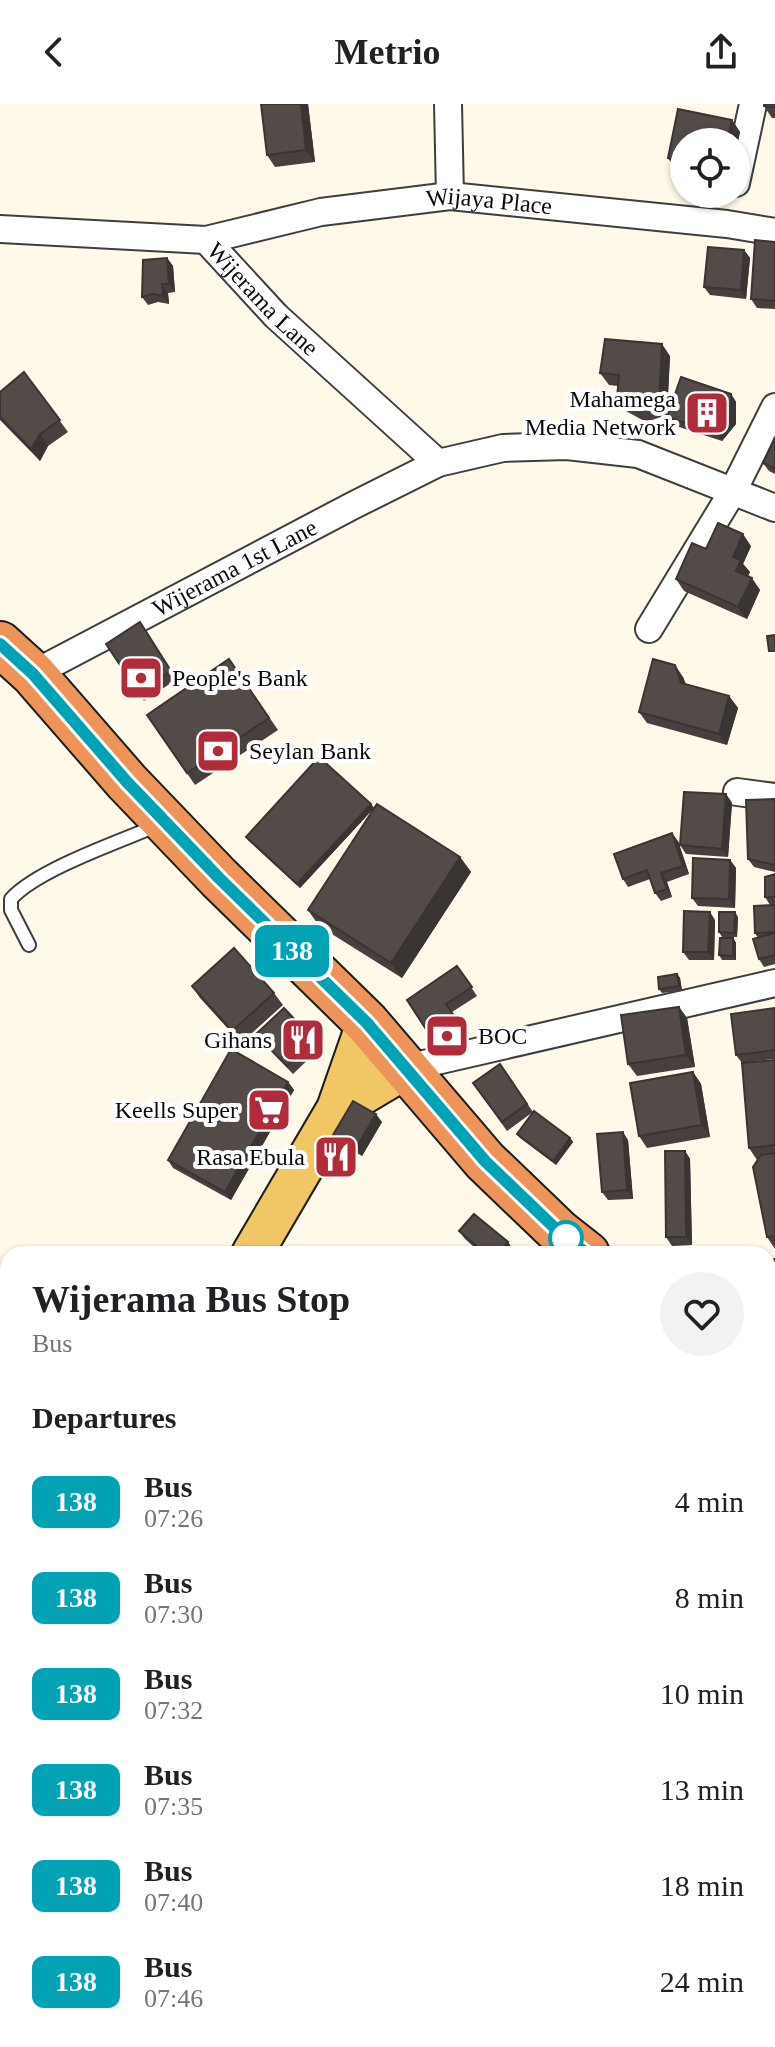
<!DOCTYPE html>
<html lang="en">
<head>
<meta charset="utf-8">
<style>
	body { margin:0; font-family:"Times New Roman",serif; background:#f2f2f2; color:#202124; height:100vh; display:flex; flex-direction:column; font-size:30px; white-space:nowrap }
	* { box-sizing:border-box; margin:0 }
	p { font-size:26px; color:#757577 }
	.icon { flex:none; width:44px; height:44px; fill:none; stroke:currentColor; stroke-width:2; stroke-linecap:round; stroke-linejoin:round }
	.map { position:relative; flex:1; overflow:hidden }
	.details { position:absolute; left:0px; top:1142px; width:776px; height:802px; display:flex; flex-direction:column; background:#fff; border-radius:24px 24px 0 0; box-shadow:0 2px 6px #0004 }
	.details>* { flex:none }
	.badge { padding:0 16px; border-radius:12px; font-size:28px; line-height:52px }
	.tools { position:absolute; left:670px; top:24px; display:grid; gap:16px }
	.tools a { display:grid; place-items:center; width:80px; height:80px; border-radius:50%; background:#fff; box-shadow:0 2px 6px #0004; font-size:40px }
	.map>.badge { position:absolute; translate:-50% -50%; box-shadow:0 0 0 4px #fff }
	h2 { padding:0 32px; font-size:30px; line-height:72px }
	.round { display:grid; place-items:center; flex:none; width:84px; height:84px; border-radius:42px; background:#f2f2f2 }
	.headline { display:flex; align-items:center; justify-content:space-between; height:136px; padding:0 32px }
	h1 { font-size:38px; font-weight:600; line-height:60px }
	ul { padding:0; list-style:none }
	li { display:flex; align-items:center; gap:24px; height:96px; padding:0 32px }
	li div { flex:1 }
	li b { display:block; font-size:30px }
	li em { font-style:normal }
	li .badge { min-width:88px; font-weight:700; text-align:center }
	header { display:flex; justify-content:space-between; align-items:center; height:104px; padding:0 32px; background:#fff; font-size:36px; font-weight:600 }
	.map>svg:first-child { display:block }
</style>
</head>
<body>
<header><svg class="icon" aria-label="back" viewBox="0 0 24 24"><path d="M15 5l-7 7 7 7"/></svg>Metrio<svg class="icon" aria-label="share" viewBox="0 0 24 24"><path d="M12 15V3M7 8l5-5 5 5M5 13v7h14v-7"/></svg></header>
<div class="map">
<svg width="775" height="1943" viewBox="0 0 775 1943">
	<rect width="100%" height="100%" fill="#fef9e9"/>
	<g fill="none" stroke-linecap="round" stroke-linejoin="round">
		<g stroke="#3e3e3e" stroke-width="16">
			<path id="lane" d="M29,841L11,806V795C37,766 118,738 156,722
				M92,1943V1936"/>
		</g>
		<g stroke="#3e3e3e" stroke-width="30">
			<g id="street">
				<path d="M448,0L450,92"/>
				<path d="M736,79L753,0"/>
				<path id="s1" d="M0,125L206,136L321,108L450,92L727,120L775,128"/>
				<path id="s2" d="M206,136L276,212L438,359"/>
				<path d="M649,525L733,387L775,303"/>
				<path id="s3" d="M33,570L354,401L438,359L503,344L567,342L638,350L775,404"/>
				<path d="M737,688L775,693"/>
				<path d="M406,964L775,879"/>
				<path d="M768,1854L775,1833"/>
				<path d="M0,1876L8,1877"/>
				<path d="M744,1943L745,1936"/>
			</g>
		</g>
		<g stroke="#1c1c1c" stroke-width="44">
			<path id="primary" d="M337,1005L406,964
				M252,1150L337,1005L367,919
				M0,1391L8,1385"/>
		</g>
		<g stroke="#1c1c1c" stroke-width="48">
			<path id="highway" d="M0,540L33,570L127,678L219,774L367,919L485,1057L559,1128L587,1150
				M768,1262L775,1266"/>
		</g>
		<use href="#lane" stroke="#fff" stroke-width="12"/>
		<use href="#street" stroke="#fff" stroke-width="26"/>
		<use href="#primary" stroke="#f1c766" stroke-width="40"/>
		<use href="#highway" stroke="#ec9459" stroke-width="44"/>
	</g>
	<path fill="#47403e" d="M261,0H308L315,58L275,63L267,51Z
		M775,0V14H772L764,2Z
		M678,5L732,16L740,28L736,47V38H684V68L676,66L668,54Z
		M775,138V205L757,204L751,195Z
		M744,146L750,154L746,195L710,191L704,183Z
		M167,154L173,162L175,188L168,189L169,200L158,198L148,201L142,193Z
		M670,252L667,311L646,318L626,307L617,295L618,282L609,281L600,269Z
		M24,268L68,328L48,342L40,357L0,316V288Z
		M731,290L736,298V320L722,337L673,321L667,313Z
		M775,333V370L769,367L763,359Z
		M751,442L743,460L750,468L748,472L760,486L747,515L684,487L676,475L706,445Z
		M140,518L177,575L144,597L106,540Z
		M229,555L278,626L195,681L147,611Z
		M683,573L686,580L729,592L738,604L727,641L647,619L639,608Z
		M726,690L732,699L728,753L686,750L680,741Z
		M775,695V768L754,763L748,755Z
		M371,700L374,704L300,784L249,737L246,733Z
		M678,737L689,770L667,778L672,793L661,797L655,789L650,775L628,783L623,775Z
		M460,753L471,768L402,874L319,822L308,806Z
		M730,756L736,764L735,804L698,802L692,794Z
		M775,770V801H770L765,793Z
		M775,801V860L764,863L759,855L758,834L755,829Z
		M738,813L737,833H722L719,828Z
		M715,816L714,856H689L683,848Z
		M733,834L736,839V856H722L719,851Z
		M457,862L477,892L452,908L465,927L439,944L407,896Z
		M677,870L680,874L682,887L662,889L659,885Z
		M192,882L274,889L283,901L241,939L200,894Z
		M679,903L687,914L695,963L637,972L628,960Z
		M775,904V955L746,958L775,956V1145L767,1133L757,1056L749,1044L742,959L736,951Z
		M256,930L314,936L320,944L293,970L262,938Z
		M500,960L533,1008L570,1034L573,1038L556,1061L520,1034L517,1030L533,1008L507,1027L473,979Z
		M693,968L701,980L710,1033L647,1044L639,1032Z
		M288,978L294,986L231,1096L173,1064L168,1056Z
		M382,1018L362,1052L339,1039L333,1031Z
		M628,1036L633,1095L608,1096L602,1088Z
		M685,1047L690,1055L692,1141L672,1142L666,1133Z
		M459,1127L508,1138L514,1147L511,1150H482L465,1135Z
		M775,1155V1196L768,1191V1156Z
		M768,1316L775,1317V1389H768Z
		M0,1426L8,1435V1478L0,1485Z
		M768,1462L775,1463V1508L768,1507Z
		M0,1486L8,1489V1537L0,1535Z
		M768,1519H775V1566L768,1567Z
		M768,1577L775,1578V1644L768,1643Z
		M108,1936H186L185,1943H113Z"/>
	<path fill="#3a3432" d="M301,0H308L315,58L306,46Z
		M732,16L740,28L736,47V38H727Z
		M744,146L750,154L746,195L741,186Z
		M167,154L173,162L175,188L169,180Z
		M162,180L168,189L169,200L163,192Z
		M662,240L670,252L667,311L659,299Z
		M731,290L736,298V320L722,337L717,329Z
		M40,330L48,342L40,357L31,345Z
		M743,430L751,442L743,460L750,468L744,479L736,467L733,453Z
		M752,474L760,486L747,515L738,503Z
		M675,561L683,573L689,591L681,579Z
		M729,592L738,604L727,641L719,630Z
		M726,690L732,699L728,753L722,745Z
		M371,700L374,704L300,784L297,780Z
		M672,729L678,737L689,770L683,762Z
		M460,753L471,768L402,874L391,859Z
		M730,756L736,764L735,804L729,795Z
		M661,769L667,778L672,793L667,785Z
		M710,808L715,816L714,856L708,848Z
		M735,808L738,813L737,833L734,829Z
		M733,834L736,839V856L733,852Z
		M677,870L680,874L682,887L679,882Z
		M679,903L687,914L695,963L686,951Z
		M693,968L701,980L710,1033L702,1021Z
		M288,978L294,986L231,1096L225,1088Z
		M376,1010L382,1018L362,1052L356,1044Z
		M623,1028L628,1036L633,1095L627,1086Z
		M570,1034L573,1038L556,1061L553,1057Z
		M685,1047L690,1055L692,1141L686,1133Z
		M508,1138L514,1147L511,1150H498Z
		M775,1409V1428L768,1440V1422Z
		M0,1912L5,1943H0Z
		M75,1936H85L84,1943H74Z
		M176,1936H186L185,1943H175Z
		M635,1936H641L640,1943H634Z"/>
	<path fill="#534b48" stroke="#3a3432" stroke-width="2" d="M261,0H301L306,46L267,51Z
		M764,0H775V3L764,2Z
		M678,5L732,16L727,38H684V58L668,54Z
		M755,136L775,138V197L751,195Z
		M708,143L744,146L741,186L704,183Z
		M167,154L169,180H162L163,192L153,190L142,193L143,156Z
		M605,235L662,240L659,299L637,306L617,295L619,271L600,269Z
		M24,268L60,316L40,330L31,345L0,313V288Z
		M681,273L731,290L730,312L717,329L667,313Z
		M775,333V364L763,359Z
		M718,419L743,430L733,453L741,456L736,467L752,474L738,503L676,475L692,439L706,445Z
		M140,518L171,567L138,588L106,540Z
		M775,531V547H769L767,532Z
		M229,555L269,614L187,669L147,611Z
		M653,555L675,561L681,579L729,592L719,630L639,608Z
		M319,653L371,700L297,780L246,733Z
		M684,688L726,690L722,745L680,741Z
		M775,695V761L748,755L746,696Z
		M377,700L460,753L391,859L308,806Z
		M672,729L683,762L661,769L667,785L655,789L647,766L623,775L614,750Z
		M693,754L730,756L729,795L692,794Z
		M775,770V793H765V773Z
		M775,801V828L755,829L754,802Z
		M684,807L710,808L708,848H683Z
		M719,808H735L734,829L719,828Z
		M775,829V851L759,855L753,835Z
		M720,834H733V852L719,851Z
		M234,844L274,889L232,927L192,882Z
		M457,862L472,883L446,900L459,919L433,936L407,896Z
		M677,870L679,882L659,885L658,873Z
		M679,903L686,951L628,960L621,911Z
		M284,904L314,936L287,962L256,930Z
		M775,904V946L736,951L731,910Z
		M231,945L288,978L225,1088L168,1056Z
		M775,956V1041L749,1044L742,959Z
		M500,960L527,1000L502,1018L473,979Z
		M693,968L702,1021L639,1032L630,979Z
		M353,997L376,1010L356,1044L333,1031Z
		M534,1007L570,1034L553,1057L517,1030Z
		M623,1028L627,1086L602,1088L597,1030Z
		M665,1047H685L686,1133H666Z
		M775,1049V1132L767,1133L753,1063L761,1051Z
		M474,1110L508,1138L498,1150H486L459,1127Z
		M775,1155V1192L768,1187V1156Z
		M768,1316L775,1317V1382L768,1381Z
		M768,1397L775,1401V1409L768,1422Z
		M0,1426L8,1435V1465L0,1472Z
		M768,1462L775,1463V1501L768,1500Z
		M0,1486L8,1489V1531L0,1528Z
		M768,1519H775V1557L768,1558Z
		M768,1577L775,1578V1633L768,1632Z
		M768,1922L775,1924V1943H761L763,1936H768Z
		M30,1936H75L74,1943H30Z
		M108,1936H176L175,1943Z
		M436,1936H457V1943H436Z
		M615,1936H635L634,1943H614Z"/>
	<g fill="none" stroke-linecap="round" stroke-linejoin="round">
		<g stroke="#fff" stroke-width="18">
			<path id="line" d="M0,540L33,570L127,678L219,774L367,919L485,1057L559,1128L587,1150"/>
		</g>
		<use href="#line" stroke="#00a3b4" stroke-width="12"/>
	</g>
	<defs>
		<g id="building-square" transform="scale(2.3)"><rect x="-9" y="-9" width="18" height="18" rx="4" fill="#b22b3a" stroke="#fff"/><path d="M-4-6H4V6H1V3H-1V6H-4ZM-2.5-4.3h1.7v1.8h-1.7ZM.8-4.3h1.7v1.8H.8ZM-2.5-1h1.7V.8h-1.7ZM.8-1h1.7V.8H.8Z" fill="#fff"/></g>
		<g id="bank-square" transform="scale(2.3)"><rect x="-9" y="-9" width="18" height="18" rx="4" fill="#b22b3a" stroke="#fff"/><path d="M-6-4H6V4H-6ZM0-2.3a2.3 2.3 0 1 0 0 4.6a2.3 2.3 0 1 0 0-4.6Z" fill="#fff"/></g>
		<g id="restaurant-square" transform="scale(2.3)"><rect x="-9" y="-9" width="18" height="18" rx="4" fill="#b22b3a" stroke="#fff"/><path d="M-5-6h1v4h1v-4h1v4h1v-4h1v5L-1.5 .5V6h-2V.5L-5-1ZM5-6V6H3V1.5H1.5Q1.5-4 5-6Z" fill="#fff"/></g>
		<g id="supermarket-square" transform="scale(2.3)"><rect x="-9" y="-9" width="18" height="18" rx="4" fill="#b22b3a" stroke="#fff"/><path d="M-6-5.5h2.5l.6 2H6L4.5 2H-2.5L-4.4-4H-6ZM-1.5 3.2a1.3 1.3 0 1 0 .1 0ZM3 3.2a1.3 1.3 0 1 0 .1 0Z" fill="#fff"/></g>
	</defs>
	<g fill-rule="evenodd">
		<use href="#building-square" x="707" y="309"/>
		<use href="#bank-square" x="141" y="574"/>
		<use href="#bank-square" x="218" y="647"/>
		<use href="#bank-square" x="447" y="932"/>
		<use href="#restaurant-square" x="303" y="936"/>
		<use href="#supermarket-square" x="269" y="1006"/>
		<use href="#restaurant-square" x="336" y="1053"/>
	</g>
	<circle fill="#fff" stroke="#00a3b4" stroke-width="4" cx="566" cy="1134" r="16"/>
	<g text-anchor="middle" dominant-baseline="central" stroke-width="8" stroke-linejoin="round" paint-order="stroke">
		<g font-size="24" fill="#0b0b0b" stroke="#fff">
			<text stroke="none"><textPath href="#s1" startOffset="494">Wijaya Place</textPath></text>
			<text stroke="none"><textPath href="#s2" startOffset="82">Wijerama Lane</textPath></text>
			<text stroke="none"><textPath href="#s3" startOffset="228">Wijerama 1st Lane</textPath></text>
		</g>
		<g font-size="24" fill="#0b0b0b" stroke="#fff" text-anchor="end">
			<text x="676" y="295">Mahamega<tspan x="676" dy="28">Media Network</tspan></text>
			<text x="172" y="574" text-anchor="start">People's Bank</text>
			<text x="249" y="647" text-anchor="start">Seylan Bank</text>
			<text x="478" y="932" text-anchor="start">BOC</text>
			<text x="272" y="936">Gihans</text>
			<text x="238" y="1006">Keells Super</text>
			<text x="305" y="1053">Rasa Ebula</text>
		</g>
	</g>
</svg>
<div class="tools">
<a><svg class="icon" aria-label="locate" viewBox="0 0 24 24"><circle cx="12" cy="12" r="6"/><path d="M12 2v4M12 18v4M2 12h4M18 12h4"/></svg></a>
</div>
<b class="badge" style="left:292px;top:847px;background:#00a3b4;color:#fff">138</b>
<section class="details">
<div class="headline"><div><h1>Wijerama Bus Stop</h1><p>Bus</p></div><a class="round"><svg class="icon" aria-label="heart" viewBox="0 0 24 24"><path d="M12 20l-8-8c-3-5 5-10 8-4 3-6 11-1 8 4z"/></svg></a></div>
<h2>Departures</h2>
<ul>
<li><span class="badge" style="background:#00a3b4;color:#fff">138</span><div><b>Bus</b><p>07:26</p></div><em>4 min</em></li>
<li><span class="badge" style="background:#00a3b4;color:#fff">138</span><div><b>Bus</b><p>07:30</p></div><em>8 min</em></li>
<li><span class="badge" style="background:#00a3b4;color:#fff">138</span><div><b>Bus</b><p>07:32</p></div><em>10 min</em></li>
<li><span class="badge" style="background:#00a3b4;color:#fff">138</span><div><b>Bus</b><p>07:35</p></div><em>13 min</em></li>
<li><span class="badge" style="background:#00a3b4;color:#fff">138</span><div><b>Bus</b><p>07:40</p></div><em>18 min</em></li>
<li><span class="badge" style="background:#00a3b4;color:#fff">138</span><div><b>Bus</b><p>07:46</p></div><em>24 min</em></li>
</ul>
</section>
</div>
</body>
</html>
